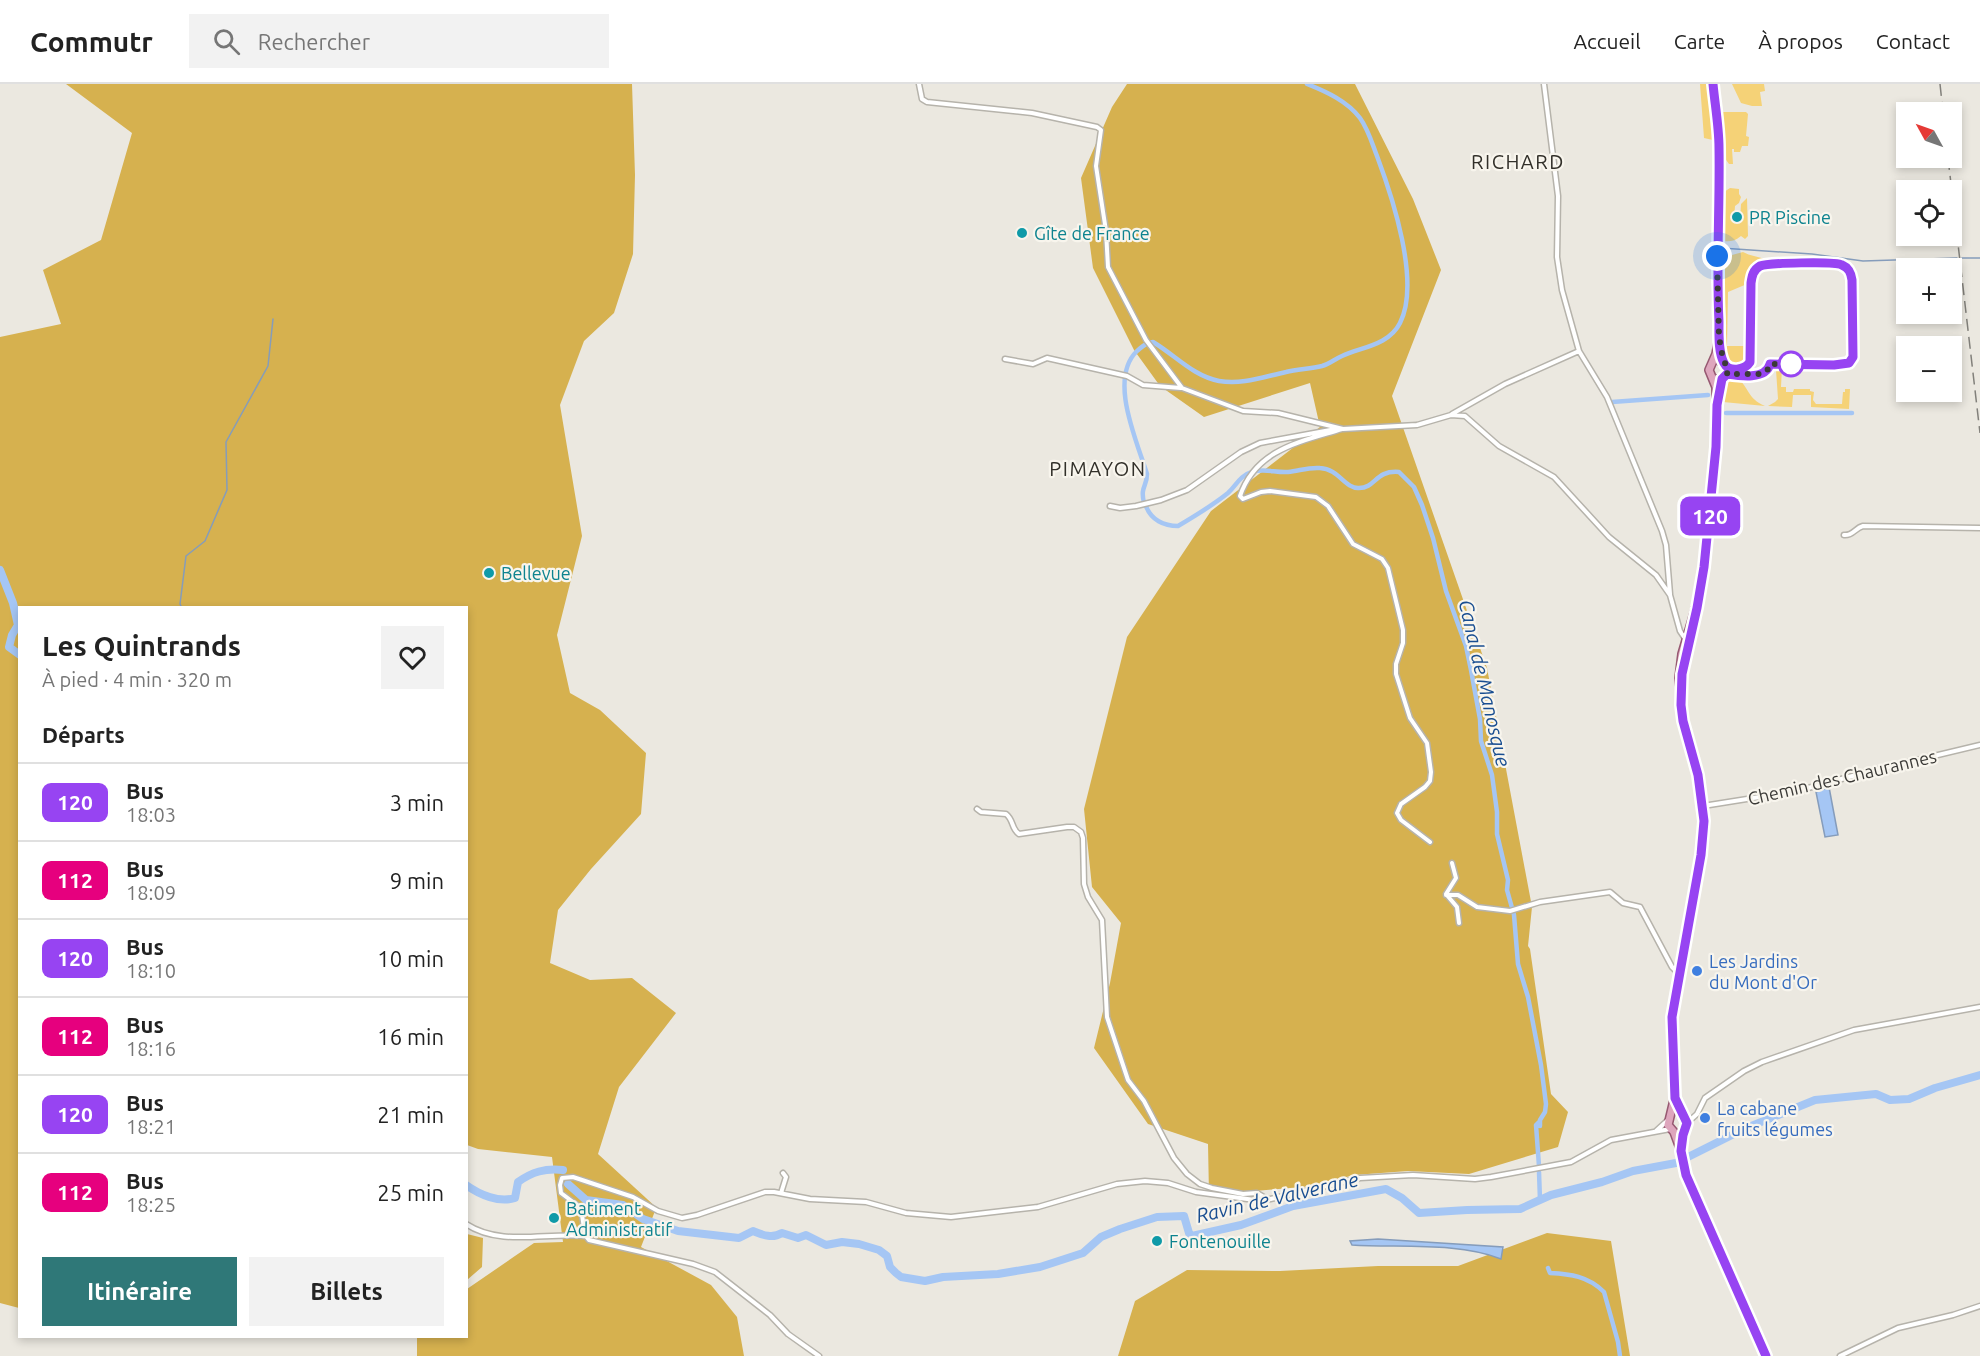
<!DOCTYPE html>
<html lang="fr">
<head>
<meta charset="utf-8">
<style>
	body { margin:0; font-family:Ubuntu,sans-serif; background:#f2f2f2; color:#222; height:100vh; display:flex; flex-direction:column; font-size:22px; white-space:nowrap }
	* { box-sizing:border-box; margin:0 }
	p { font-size:20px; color:#767676 }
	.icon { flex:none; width:33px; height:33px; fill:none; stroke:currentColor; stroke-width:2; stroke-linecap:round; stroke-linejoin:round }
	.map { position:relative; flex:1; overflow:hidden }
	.panel { position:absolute; left:18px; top:522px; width:450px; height:732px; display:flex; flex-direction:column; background:#fff; border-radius:0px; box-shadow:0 3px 9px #0003 }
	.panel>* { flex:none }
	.badge { padding:0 12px; border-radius:9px; font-size:21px; line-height:39px }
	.needle { width:39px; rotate:310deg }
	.fabs { position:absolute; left:1896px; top:18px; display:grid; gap:12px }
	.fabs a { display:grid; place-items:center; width:66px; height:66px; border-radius:0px; background:#fff; box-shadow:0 3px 9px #0003; font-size:30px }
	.you { position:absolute; width:30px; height:30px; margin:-15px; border:4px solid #fff; border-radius:50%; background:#1a73e8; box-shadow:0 0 0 9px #1a73e833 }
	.map>.badge { position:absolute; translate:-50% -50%; box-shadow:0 0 0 3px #fff }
	h2 { padding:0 24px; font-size:22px; line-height:54px }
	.round { display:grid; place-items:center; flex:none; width:63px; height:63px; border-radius:0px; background:#f2f2f2 }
	.headline { display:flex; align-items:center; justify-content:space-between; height:102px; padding:0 24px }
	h1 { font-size:28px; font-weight:700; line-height:45px }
	.action { display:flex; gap:12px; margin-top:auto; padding:12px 24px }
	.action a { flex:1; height:69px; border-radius:0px; background:#2f7878; color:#fff; font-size:24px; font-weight:700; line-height:69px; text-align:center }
	.action a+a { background:#f2f2f2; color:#222 }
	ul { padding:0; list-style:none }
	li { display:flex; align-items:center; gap:18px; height:78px; padding:0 24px; border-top:2px solid #e0e0e0 }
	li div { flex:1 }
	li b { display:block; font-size:22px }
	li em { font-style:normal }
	li .badge { min-width:66px; font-weight:700; text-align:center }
	header { display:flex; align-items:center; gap:36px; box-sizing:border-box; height:84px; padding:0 30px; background:#fff; border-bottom:2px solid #e0e0e0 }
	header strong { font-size:28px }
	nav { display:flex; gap:33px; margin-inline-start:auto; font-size:21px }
	.search { width:420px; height:54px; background:#f2f2f2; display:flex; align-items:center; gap:15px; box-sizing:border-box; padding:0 21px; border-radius:0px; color:#767676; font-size:22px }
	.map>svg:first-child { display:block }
</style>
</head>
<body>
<header>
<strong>Commutr</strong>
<div class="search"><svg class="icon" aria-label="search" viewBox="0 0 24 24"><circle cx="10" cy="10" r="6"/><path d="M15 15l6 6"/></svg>Rechercher</div>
<nav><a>Accueil</a><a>Carte</a><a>À propos</a><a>Contact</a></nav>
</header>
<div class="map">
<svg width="1980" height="1272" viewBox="0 0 1980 1272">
	<rect width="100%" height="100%" fill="#ebe8e0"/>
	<path fill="#f5d277" d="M1700,0H1709L1717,57L1704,54Z
		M1732,0H1764L1765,7L1760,8L1762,22H1752L1741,19Z
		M1721,28H1746L1748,30L1746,52L1749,53L1748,62H1742L1740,68H1734V65H1732L1733,80H1729L1724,73Z
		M1730,104L1739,105V110L1741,113L1739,119L1735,122L1734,136H1740L1741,120L1747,114L1748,152L1745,155L1741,152C1735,157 1730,158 1723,157L1721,147L1724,108Z
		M1725,168L1732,171L1743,168C1752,173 1761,172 1770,178L1753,180L1750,186L1747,200L1728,208L1727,262H1748L1747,279L1742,283C1737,283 1732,283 1728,279C1723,274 1724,263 1725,257C1729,231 1721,198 1719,172Z
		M1779,283H1782L1781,303H1786V308H1793L1794,305H1810V307L1814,308L1813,316L1816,320H1842L1843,308H1845V305H1850L1849,325L1811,323V311H1793L1792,323L1768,322L1775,318L1778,315L1776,286Z
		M1737,293C1750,305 1747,314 1765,322L1723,318C1723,306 1723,295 1737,293Z"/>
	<path fill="#d6b14f" d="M66,0H632L635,91L633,170L614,229L584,257L560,321L582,452L557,551L570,609L600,626L646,669L641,730L591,785L558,826L550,879L590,896L632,894L676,929L619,1003L598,1070L658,1125L655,1127L641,1163L711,1201L737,1233L744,1272H417V1253L466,1252L467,1205L534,1159L563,1158L552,1073L478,1065L467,1061L466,524H20L19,1224L0,1219V253L61,240L43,186L101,156L132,49Z
		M1127,0H1355L1413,115L1441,186L1392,312L1487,584L1532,823L1528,862L1530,865L1551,1010L1568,1028L1558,1063L1469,1090L1408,1087L1354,1091L1313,1102L1209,1111L1208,1060L1148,1040L1094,964L1110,899L1121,839L1092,803L1084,725L1127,553L1211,427L1320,343L1310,299L1204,333L1160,302L1134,266L1093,184L1081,94L1112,23Z
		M1547,1149L1611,1157L1630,1272H1118L1135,1217L1187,1186L1280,1187L1378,1182H1458Z
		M467,1150L483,1154L482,1183L467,1196Z"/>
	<path fill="#a5c6f4" stroke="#859cbb" stroke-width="1.5" d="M1829,703L1838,751L1825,753L1816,708Z
		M1378,1155L1503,1163L1501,1175C1458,1158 1398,1164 1352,1161L1350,1157Z"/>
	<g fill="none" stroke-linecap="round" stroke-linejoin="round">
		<path stroke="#859cbb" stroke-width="1.5" d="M1721,164L1812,170L1863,177L1957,174
			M1962,174H1980
			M182,524L180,520L186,472L205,457L227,406L226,358L268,282L273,235"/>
		<path stroke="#a5c6f4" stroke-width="4.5" d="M1612,318L1708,311
			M1726,329H1852
			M1144,419C1140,402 1147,403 1147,390C1137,357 1108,295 1137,267C1142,263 1146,258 1153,258C1175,271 1193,292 1219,297C1242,301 1263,293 1286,288C1298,285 1310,285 1322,282C1329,280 1335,275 1342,272C1362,263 1389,261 1400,239C1421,198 1392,112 1377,72C1372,59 1368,45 1360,34C1347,17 1327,8 1307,0
			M1146,422C1151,436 1164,442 1178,442C1195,432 1213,421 1228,409C1237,401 1239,392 1252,388C1264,384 1276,389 1288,388C1299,387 1308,383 1320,384C1339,385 1345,405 1359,404C1376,404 1375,386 1399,388L1414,403L1422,421L1433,454L1446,507L1466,562L1471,586L1480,635L1481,657L1492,691L1497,728V750L1508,796L1507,806L1514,831L1518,880L1528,913L1541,981L1546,1020L1545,1028L1540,1036V1042
			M1539,1082L1536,1041L1539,1038
			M1539,1088L1540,1116
			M1548,1184L1550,1189C1570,1190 1588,1192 1604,1208L1618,1258L1620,1272"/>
		<path stroke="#a5c6f4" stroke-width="8" d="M0,486L13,519L18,541L12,551L9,563L20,571
			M568,1100L586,1116L623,1121L643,1135L678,1147L739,1154L753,1147C763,1151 772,1155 782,1149L798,1154L806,1151L826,1161L842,1158L859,1160L879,1166L887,1172L890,1183L896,1189L901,1193L925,1197L943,1193L998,1190L1040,1183L1083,1169L1101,1153L1120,1145L1157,1133L1184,1132L1189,1149L1192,1152L1241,1141L1293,1122L1386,1105L1402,1114L1419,1129L1467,1126L1520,1125L1551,1111L1602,1098L1633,1087L1676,1079L1744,1045L1815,1016L1876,1010L1890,1016L1909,1015L1935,1004L1980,991
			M466,1101C480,1111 499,1119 515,1114L518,1098C532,1088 545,1084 563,1086"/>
		<g stroke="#b6b3ab" stroke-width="7">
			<path id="street" d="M919,0L922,15L927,18L1032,29L1097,43L1101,46L1096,82L1106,147L1108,183L1146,256L1182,304L1243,327L1278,329L1343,345L1417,341L1451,331L1465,332L1499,362L1554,393L1609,453L1656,491L1670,511L1680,547L1686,556
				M1544,0L1558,112L1557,173L1562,206L1579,267L1607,313L1662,447L1666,461L1670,510
				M1005,275L1033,280L1047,274L1127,292L1143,301L1181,304
				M1727,283C1753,289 1750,279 1751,258
				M1728,290C1741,292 1766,296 1770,281
				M1452,330L1505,300L1579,267
				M1342,345C1300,358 1256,365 1240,412L1243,415L1261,408L1270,407L1316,413L1328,422L1353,460L1382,475L1388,484L1403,546V559L1396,580V590L1410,634L1427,659L1431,688L1430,697L1425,703L1401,720L1397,729L1401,736L1430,758
				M1110,422L1120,424L1136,422L1161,416L1187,406L1241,368L1260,359L1336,345
				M1844,451C1853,452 1855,444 1863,442L1980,444
				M1703,722L1797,707L1871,687L1980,661
				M977,725L981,728L1006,730C1014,736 1011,745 1019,750L1067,743H1074L1081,748L1083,754L1084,800L1088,813L1102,836L1107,933L1128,996L1144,1017L1174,1074L1187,1090L1200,1100L1212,1104L1243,1110L1257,1109L1267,1115
				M1452,779L1456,794L1446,810L1457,823L1459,839
				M1446,811H1458L1477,823L1510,827L1540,818L1610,808L1623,819L1640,823L1672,883L1678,889
				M1687,1039L1697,1030L1705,1014L1744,987L1762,978L1854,946L1980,923
				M1656,1047L1668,1036
				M781,1109L786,1093L783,1089
				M466,1140C501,1163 546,1148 585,1152
				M819,1272L788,1250L770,1231L715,1188L693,1180L589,1156L585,1151L581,1124L561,1109L560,1101L562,1094L573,1093L633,1113L658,1127L682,1134L697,1131L765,1108H774L810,1115L866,1118L906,1129L951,1133L1038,1123L1117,1100L1145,1097L1168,1099L1196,1108L1262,1117L1360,1094L1413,1091L1475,1095L1491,1093L1571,1078L1611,1056L1670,1045
				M1840,1272L1898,1244L1953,1231L1980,1222"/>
		</g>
		<g stroke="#975972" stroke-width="10">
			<path id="primary" d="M1713,0C1717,32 1720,64 1719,96C1718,154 1711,223 1724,279
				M1714,295H1722L1727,290V283L1721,278
				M1699,512L1709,438L1717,340L1716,303L1709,286L1716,270L1719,253
				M1674,1016L1668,1041L1674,1048L1681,1067L1689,1099L1765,1272
				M1681,1067L1683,1051L1687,1039L1675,1013L1672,933L1701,771L1704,737L1700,704L1684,637L1679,594L1682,570L1700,509"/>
		</g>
		<use href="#street" stroke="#fff" stroke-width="4"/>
		<use href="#primary" stroke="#dea6bd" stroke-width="7"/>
		<path stroke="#82807b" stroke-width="1.5" stroke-dasharray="12 6" stroke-linecap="butt" d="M1940,0L1943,28
			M1948,74L1980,349"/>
	</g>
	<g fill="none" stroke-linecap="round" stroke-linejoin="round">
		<g stroke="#fff" stroke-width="14">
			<path id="line" d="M1713,0C1715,21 1719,43 1719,64C1720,122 1716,180 1719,238C1719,250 1718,268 1724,279C1729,289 1745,286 1750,278L1751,199C1752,192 1753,186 1760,182C1767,179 1835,177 1842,181C1849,184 1851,189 1852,196L1853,273L1849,279L1834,281L1770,280C1766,296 1740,292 1727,290L1722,295L1717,321L1716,363L1704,483L1697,524L1682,590L1681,621L1683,637L1698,691L1704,737L1701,771L1672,933L1675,1014L1687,1039L1683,1051L1681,1067L1686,1091L1766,1272"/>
		</g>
		<use href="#line" stroke="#9744f2" stroke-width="9"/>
		<path stroke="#3b3a37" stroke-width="6" stroke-dasharray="0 10.8" d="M1717,172L1719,253L1723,275L1728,285L1727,290H1761L1767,287L1770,280H1791"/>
	</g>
	<g fill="#0f9aa8" stroke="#f8f5ed" stroke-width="2">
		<circle cx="1737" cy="133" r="6"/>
		<circle cx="1022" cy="149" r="6"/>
		<circle cx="489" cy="489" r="6"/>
		<circle cx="554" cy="1134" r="6"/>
		<circle cx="1157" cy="1157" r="6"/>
	</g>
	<circle fill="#fff" stroke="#9744f2" stroke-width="3" cx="1791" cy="280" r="12"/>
	<g fill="#3f7fe0" stroke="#f8f5ed" stroke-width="2">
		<circle cx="1697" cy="887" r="6"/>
		<circle cx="1705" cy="1034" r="6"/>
	</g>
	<g text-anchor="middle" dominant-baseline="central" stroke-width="4.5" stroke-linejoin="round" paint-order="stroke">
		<g font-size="18" fill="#0d838f" stroke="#f8f5ed" text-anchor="start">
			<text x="1749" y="133">PR Piscine</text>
			<text x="1034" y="149">Gîte de France</text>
			<text x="501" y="489">Bellevue</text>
			<text x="566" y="1124">Batiment<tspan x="566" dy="21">Administratif</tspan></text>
			<text x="1169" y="1157">Fontenouille</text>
		</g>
		<g font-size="18" fill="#3b3a37" stroke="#f8f5ed">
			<text transform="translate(1842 693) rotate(-13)">Chemin des Chaurannes</text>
		</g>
		<g font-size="18" fill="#366cbe" stroke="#f8f5ed" text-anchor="start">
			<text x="1709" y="877">Les Jardins<tspan x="1709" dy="21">du Mont d'Or</tspan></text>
			<text x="1717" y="1024">La cabane<tspan x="1717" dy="21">fruits légumes</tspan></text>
		</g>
		<g font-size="20" letter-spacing="1.5" fill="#32302a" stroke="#f8f5ed">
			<text x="1518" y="77">RICHARD</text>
			<text x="1098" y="384">PIMAYON</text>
		</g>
		<g font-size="20" font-style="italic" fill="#194e91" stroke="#f8f5ed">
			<text transform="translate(1485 599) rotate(77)">Canal de Manosque</text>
			<text transform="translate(1277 1113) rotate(-13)">Ravin de Valverane</text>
		</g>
	</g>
</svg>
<div class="fabs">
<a><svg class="needle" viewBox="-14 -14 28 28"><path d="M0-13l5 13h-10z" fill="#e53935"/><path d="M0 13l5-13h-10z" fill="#767676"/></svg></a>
<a><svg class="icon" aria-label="locate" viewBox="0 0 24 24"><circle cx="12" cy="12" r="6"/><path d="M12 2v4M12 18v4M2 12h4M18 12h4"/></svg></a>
<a>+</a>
<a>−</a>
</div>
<div class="you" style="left:1717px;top:172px"></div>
<b class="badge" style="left:1710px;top:432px;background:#9744f2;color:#fff">120</b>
<section class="panel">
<div class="headline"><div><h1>Les Quintrands</h1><p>À pied · 4 min · 320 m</p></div><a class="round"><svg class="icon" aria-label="heart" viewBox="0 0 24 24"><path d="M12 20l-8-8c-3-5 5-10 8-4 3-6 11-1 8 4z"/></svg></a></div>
<h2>Départs</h2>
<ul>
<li><span class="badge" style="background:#9744f2;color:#fff">120</span><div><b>Bus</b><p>18:03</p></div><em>3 min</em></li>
<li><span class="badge" style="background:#e6007e;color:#fff">112</span><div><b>Bus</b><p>18:09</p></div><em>9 min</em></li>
<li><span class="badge" style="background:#9744f2;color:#fff">120</span><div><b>Bus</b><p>18:10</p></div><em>10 min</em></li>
<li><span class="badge" style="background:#e6007e;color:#fff">112</span><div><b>Bus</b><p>18:16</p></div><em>16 min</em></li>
<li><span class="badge" style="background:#9744f2;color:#fff">120</span><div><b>Bus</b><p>18:21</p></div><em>21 min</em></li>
<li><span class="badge" style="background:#e6007e;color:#fff">112</span><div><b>Bus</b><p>18:25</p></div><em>25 min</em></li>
</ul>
<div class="action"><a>Itinéraire</a><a>Billets</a></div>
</section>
</div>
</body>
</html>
